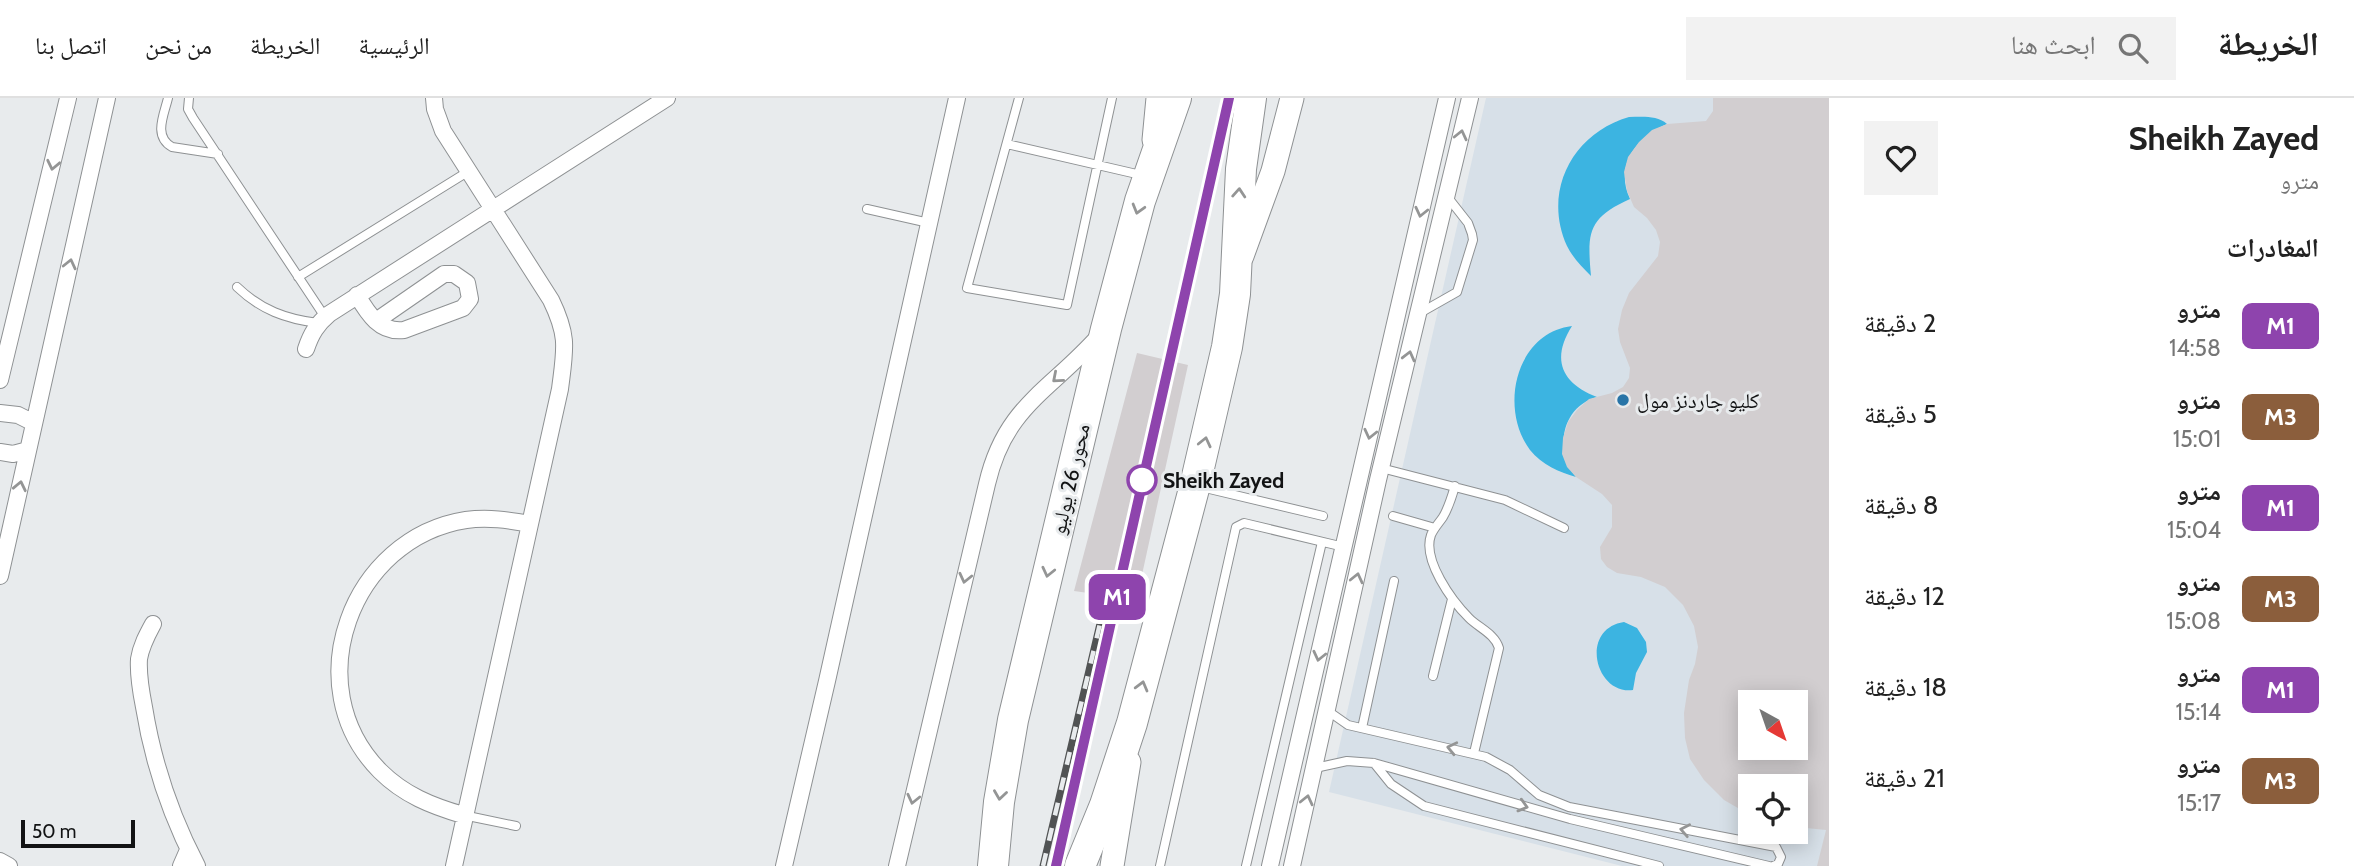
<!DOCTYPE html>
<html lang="ar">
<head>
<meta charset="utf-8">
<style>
	body { margin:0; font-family:Cabin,"Noto Naskh Arabic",sans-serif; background:#f2f2f2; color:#222; direction:rtl; height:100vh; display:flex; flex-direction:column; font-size:26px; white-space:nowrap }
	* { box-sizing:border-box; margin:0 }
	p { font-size:23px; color:#767676 }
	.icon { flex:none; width:38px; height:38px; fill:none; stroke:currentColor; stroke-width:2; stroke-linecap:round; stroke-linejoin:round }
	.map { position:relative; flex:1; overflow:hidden; direction:ltr }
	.drawer { display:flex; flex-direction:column; background:#fff; width:525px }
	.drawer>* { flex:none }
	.badge { padding:0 14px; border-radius:10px; font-size:24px; line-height:46px }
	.needle { width:46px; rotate:140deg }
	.tools { position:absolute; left:1738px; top:592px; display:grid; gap:14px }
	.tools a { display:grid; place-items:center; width:70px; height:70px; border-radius:0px; background:#fff; box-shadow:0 4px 18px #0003; font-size:35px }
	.scale { position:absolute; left:21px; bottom:18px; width:114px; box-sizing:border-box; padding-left:7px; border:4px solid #121314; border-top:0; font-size:19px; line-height:24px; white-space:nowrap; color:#121314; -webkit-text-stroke:5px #e8ebed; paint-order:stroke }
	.map>.badge { position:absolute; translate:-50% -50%; box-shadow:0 0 0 4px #fff }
	h2 { padding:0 35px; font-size:26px; line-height:63px }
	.round { display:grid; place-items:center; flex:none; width:74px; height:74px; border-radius:0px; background:#f2f2f2 }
	.summary { display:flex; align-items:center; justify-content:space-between; height:119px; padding:0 35px }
	h1 { font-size:33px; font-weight:800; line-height:52px }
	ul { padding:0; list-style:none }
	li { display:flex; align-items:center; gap:21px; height:91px; padding:0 35px }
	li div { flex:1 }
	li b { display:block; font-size:26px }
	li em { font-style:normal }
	li .badge { min-width:77px; font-weight:700; text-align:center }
	header { display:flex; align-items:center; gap:42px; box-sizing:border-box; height:98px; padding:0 35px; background:#fff; border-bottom:2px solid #e0e0e0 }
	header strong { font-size:33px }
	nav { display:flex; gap:38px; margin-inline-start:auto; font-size:24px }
	.search { width:490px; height:63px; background:#f2f2f2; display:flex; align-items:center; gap:18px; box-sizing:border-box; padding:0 24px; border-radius:0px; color:#767676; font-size:26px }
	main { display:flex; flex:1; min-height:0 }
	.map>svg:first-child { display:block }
</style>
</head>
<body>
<header>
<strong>الخريطة</strong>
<div class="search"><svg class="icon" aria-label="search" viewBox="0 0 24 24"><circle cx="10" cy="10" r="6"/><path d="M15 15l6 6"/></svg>ابحث هنا</div>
<nav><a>الرئيسية</a><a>الخريطة</a><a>من نحن</a><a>اتصل بنا</a></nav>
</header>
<main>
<section class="drawer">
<div class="summary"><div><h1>Sheikh Zayed</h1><p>مترو</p></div><a class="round"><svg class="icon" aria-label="heart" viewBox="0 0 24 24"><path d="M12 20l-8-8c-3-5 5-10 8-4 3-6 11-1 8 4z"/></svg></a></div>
<h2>المغادرات</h2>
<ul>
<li><span class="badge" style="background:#8e44ad;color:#fff">M1</span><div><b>مترو</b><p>14:58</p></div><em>2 دقيقة</em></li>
<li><span class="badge" style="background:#8b5e3c;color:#fff">M3</span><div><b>مترو</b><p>15:01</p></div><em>5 دقيقة</em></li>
<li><span class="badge" style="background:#8e44ad;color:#fff">M1</span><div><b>مترو</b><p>15:04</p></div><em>8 دقيقة</em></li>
<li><span class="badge" style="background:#8b5e3c;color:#fff">M3</span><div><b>مترو</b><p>15:08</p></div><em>12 دقيقة</em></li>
<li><span class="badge" style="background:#8e44ad;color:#fff">M1</span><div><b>مترو</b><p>15:14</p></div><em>18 دقيقة</em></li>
<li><span class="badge" style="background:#8b5e3c;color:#fff">M3</span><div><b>مترو</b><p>15:17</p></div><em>21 دقيقة</em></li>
</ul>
</section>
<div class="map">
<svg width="1829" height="768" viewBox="0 0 1829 768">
	<rect width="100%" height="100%" fill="#e8ebed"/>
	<path fill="#d7e0e8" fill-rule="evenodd" d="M1486,0H1829V768H1622L1329,694ZM1750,604H1796V649H1750ZM1750,688H1796V733H1750Z"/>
	<path fill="#3cb4e1" d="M1629,19C1642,19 1657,17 1667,26C1637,39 1614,67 1630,101C1588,120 1587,134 1591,178C1582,169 1573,160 1567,148C1542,93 1573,35 1629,19Z
		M1572,228C1551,261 1561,285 1597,299C1561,309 1554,353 1576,379C1559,374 1542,367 1530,352C1499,311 1515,235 1572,228Z
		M1624,524L1637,530L1646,544L1647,554L1636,575L1633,592C1595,597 1579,531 1624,524Z"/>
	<path fill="#d2ced0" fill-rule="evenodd" d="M1713,0H1829V768H1817L1826,732L1796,729V688H1750V717L1724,702L1704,682L1690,661L1685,640L1684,615L1689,582L1695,566L1698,549L1694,528L1683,507L1665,489L1641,479L1617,475L1607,469L1601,461L1600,449L1612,429V407L1602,396L1576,379L1567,369L1562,356L1563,340L1568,324L1577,312L1589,301L1612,295L1623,289L1629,280L1630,270L1620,244L1618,231L1622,212L1629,195L1658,158L1660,144L1656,132L1647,120L1634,109L1627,93L1624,74L1628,59L1639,44L1652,32L1667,26L1706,23L1713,13ZM1750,604H1796V649H1750Z
		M1137,255L1188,267L1136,504L1117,499L1074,493Z"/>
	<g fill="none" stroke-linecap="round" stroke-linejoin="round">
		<g stroke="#8e9193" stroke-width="10">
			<path id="lane" d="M168,0C164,17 153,38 172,49L218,56
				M189,0L188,11L193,20L325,219
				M1019,0L967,190L1067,207L1112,0
				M1007,46L1141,77
				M867,111L929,125
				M298,179L469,73
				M237,189C261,212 286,221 318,225
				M1420,215L1457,194L1473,142L1472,136L1468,125L1446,97
				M1381,370L1505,402L1564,430
				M1455,388C1452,398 1449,409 1443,419C1439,425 1434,430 1431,437C1422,462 1452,503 1469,520C1479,530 1495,536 1499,550L1474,655
				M1201,389L1323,418
				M1393,418L1435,430
				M1433,578L1452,501
				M1328,613L1348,627L1486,659L1510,672L1539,697L1569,709L1776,749L1781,759L1778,766L1773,768
				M1362,630L1394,483
				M1374,665L1391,686L1424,708L1659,768
				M1315,670L1347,663L1374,665L1570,721L1769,768
				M463,717L516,728
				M1160,768L1236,429L1244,425L1344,449
				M1246,768L1322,444"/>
		</g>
		<g stroke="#8e9193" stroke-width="18">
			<path id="street" d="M434,0L435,11L443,33L551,202C569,239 565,251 560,291L454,768
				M357,197C368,216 380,235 404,232L463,210L470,201L467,185L454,176H444L376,223
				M306,251C311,236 317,226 329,216L667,0
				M0,282L68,0
				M0,315L18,317L34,325
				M0,354L13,356L28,352
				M0,478L107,0
				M153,526C147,537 141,548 139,561C138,576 141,594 144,609C153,665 171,718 197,768
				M463,717C432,708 404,697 380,673C296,588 351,440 466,422C488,419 508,422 530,426
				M0,763L9,768
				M181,768L188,752
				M784,768L827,583L957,0
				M897,768L987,386C1005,308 1050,293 1099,238
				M1270,768L1447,0
				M1292,768L1378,382L1470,0"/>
		</g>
		<g stroke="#8e9193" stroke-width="25">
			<path id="secondary" d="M1154,42L1158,0
				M1242,158L1273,73L1292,0
				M1112,768L1129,664"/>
		</g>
		<g stroke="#8e9193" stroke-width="32">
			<path id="highway" d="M993,768L999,704L1013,622L1106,231L1140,103L1176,0
				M1080,768L1105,707L1132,625L1195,387L1227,249L1235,196L1241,71L1251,0"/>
		</g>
		<use href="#lane" stroke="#fff" stroke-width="8"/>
		<use href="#street" stroke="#fff" stroke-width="16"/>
		<use href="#secondary" stroke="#fff" stroke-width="23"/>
		<use href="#highway" stroke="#fff" stroke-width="30"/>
		<g stroke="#515354" stroke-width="7">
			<path id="rail" d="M1171,263L1230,0
				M1043,768L1106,500L1108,499
				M1056,768L1117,499"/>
		</g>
		<use href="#rail" stroke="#e8ebed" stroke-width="4.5" stroke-dasharray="13" stroke-linecap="butt"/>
	</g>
	<defs><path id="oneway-chevron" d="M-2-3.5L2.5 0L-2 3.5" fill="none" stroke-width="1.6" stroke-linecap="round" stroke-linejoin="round" transform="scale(1.75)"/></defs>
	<g stroke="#949595">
		<use href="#oneway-chevron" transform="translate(1461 37) rotate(-77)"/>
		<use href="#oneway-chevron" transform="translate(53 67) rotate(102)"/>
		<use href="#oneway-chevron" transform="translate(1239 95) rotate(-86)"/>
		<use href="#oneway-chevron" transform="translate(1138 111) rotate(106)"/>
		<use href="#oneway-chevron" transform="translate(1421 114) rotate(103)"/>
		<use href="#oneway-chevron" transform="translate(70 166) rotate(-77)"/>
		<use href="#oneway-chevron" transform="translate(1409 258) rotate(-76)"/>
		<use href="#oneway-chevron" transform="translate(1057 280) rotate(139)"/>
		<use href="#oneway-chevron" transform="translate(1370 336) rotate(103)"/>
		<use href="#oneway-chevron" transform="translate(1205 344) rotate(-77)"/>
		<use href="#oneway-chevron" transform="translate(20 388) rotate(-78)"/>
		<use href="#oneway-chevron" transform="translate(1048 474) rotate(103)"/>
		<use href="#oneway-chevron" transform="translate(965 480) rotate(103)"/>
		<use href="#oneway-chevron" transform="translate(1357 480) rotate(-77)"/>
		<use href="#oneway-chevron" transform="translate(1319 558) rotate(103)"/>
		<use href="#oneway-chevron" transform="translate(1142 588) rotate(-75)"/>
		<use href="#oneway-chevron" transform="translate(1452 650) rotate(-167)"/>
		<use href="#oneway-chevron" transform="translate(1000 697) rotate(98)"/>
		<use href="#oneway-chevron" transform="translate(913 701) rotate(103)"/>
		<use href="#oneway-chevron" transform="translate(1307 702) rotate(-77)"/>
		<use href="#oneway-chevron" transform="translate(1523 708) rotate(16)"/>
		<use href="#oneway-chevron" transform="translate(1685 732) rotate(-169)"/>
	</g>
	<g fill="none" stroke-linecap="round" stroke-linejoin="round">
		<g stroke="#fff" stroke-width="16">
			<path id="line" d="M1056,768L1229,0"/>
		</g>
		<use href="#line" stroke="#8e44ad" stroke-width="10"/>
	</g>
	<circle fill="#2874a7" stroke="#e8ebed" stroke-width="2.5" cx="1623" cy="302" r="7"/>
	<circle fill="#fff" stroke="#8e44ad" stroke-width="3.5" cx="1142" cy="382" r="14"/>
	<g text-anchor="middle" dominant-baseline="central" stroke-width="6" stroke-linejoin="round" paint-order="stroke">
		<g font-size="21" fill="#121314" stroke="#e8ebed" text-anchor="start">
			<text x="1637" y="302">كليو جاردنز مول</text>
		</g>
		<g font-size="21" fill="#121314" stroke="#e8ebed">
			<text transform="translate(1070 381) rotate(-77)">محور 26 يوليو</text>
		</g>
		<g font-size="21" font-weight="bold" fill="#121314" stroke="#e8ebed" text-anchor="start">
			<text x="1163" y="382">Sheikh Zayed</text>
		</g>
	</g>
</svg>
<div class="tools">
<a><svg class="needle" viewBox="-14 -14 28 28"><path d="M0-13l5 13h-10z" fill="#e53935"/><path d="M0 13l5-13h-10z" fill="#767676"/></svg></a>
<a><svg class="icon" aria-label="locate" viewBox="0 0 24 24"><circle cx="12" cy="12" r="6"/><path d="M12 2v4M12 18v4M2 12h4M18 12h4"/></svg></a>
</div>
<div class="scale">50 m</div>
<b class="badge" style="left:1117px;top:499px;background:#8e44ad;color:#fff">M1</b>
</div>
</main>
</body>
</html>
